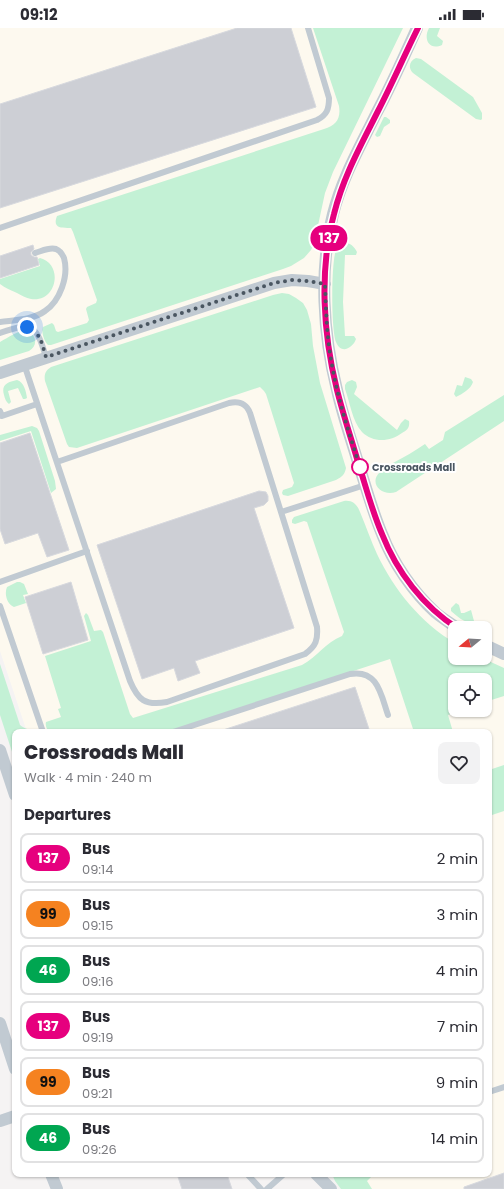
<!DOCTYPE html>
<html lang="en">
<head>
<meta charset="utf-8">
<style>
	body { margin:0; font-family:Poppins,sans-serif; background:#f2f2f3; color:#2b2b33; height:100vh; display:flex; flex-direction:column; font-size:15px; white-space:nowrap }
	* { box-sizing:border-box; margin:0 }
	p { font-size:13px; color:#7c7c81 }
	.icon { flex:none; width:22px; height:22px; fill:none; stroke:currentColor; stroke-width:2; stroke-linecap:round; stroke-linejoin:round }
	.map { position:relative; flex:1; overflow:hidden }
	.drawer { position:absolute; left:12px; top:701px; width:480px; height:448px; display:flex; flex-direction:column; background:#fff; border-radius:8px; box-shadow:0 1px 3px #0004 }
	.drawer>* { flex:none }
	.badge { padding:0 8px; border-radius:13px; font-size:14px; line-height:26px }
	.needle { width:26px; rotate:252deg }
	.controls { position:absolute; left:448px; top:593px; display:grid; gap:8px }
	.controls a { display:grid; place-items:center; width:44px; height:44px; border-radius:8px; background:#fff; box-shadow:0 1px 3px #0004; font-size:20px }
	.you { position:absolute; width:20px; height:20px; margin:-10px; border:3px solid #fff; border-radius:50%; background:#1a73e8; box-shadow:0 0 0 6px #1a73e833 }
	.map>.badge { position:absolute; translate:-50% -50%; box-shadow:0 0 0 2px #fff }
	h2 { padding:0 12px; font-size:15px; line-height:36px }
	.round { display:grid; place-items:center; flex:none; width:42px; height:42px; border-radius:8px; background:#f2f2f3 }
	.summary { display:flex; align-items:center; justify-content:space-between; height:68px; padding:0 12px }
	h1 { font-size:19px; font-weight:800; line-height:30px }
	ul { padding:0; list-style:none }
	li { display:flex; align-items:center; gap:12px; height:50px; margin:0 8px 6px; padding:0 4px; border:2px solid #e1e1e2; border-radius:8px }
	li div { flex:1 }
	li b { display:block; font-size:15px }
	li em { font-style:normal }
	li .badge { min-width:44px; font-weight:700; text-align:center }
	.status { display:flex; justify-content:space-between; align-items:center; height:28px; padding:0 20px; background:#fff; direction:ltr }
	.status svg { height:11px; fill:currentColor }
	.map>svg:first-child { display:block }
</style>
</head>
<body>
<div class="status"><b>09:12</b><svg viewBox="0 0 49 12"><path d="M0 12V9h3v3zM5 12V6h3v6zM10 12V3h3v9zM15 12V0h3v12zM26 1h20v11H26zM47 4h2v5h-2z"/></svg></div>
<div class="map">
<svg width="504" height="1161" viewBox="0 0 504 1161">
	<rect width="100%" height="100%" fill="#f5f3f3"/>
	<path fill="#fdf9ef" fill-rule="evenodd" d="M0,0H504V1161H366L352,1146H489V704H27L0,623ZM455,600H485V630H455ZM455,652H485V682H455Z"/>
	<path fill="#c3f1d5" d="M313,0H403L333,144L325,165L314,216L311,222L304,230L291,238L283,241L51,317H48C44,313 41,304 43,299L52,295L54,297L56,303L58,304L87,295L89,292L86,281L87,279L96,275L97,272L73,204L71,200C62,200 52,201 57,188L324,101C336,97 341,91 339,78Z
		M429,0H440L437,8L443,13L442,17C429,23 423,11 429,0Z
		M416,30L421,31L473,69L482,85V91L481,92L476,91L413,45C408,40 409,33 416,30Z
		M384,89H386L390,92V95L384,99L380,108L377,109L375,107Z
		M343,215C349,214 354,218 357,224L356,227H345L343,274L345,308H354L356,311C353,320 341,327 336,314C331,301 331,235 336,222C338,218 339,217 343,215Z
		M40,230C64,236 57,275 31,271C26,270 21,267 17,265C11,262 5,260 0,256V251L40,238L38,231Z
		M282,265L289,266L296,270L303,275L307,282L311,296L313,318L320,355L346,440C345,446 342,449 336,452L288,468L283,467L282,465L283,462L292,459L294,455L266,366L264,363L260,359L77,420L69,419L67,416L45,353C44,347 45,343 51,339L273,267Z
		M27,302C37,307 38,318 29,323L0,332V314C9,309 17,303 27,302Z
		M465,349L471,351L473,354C471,361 462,366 456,369L454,366L457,357L462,358Z
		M17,352C24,354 26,363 27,370L25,371H23L18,360L8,363L11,374L9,376C6,374 5,371 4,367C1,357 7,354 17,352Z
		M352,352L356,354L357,359L354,366L397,402L401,395L405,391L409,393C410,400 407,402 402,405C390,414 373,415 362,404C352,393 350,374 345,361V357L347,354Z
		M504,367V393L396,464C382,469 368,455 380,444C383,440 389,438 393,435C404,429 415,423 425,416L429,421L443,412L445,404Z
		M32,398L37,400L39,403L55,453L56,461L51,465L31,403L0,413V407Z
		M344,473C352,472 357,476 360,484C366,498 371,513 377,526C394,562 421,595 455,615V630H482L504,640V668L485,674V652H455V682H463L448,687L453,704H414L390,631L167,704H49C47,701 45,698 46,694L61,689L58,681L61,680L45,628L91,613L84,588L86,585L88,587L94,603L101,602L103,604L130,686L133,690L302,637C317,629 326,614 342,608L344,604L307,494L304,493L295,496L292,495V492L294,489Z
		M17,554H20L24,556L28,566L23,567L26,575L14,579C7,576 4,566 7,559Z
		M456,575L459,577L461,585H464L471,582L474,593L473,595C464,595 457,588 451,583V580Z
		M0,636L20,697C24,701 30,701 35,704H15V733L0,687Z
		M504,737V783L489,788V742Z
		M332,1146H372L373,1147L367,1153L372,1161H341L335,1153Z"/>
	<path fill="#cdcfd5" stroke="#d7d9de" d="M237,0H291L316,79L0,180V76Z
		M33,217L34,221L31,224V227L34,229H37L39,237L0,250V228Z
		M30,405L69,522L47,529L38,505L5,516L0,501V415Z
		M259,463L266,464L268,468V473L264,477L254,480L294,600L195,633L200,645L178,653L174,640L142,651L97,517Z
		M71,554L88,612L43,626L25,569Z
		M355,659L370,704H224L223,702Z
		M504,1145V1161H464V1159Z
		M177,1146H227L232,1161H182Z"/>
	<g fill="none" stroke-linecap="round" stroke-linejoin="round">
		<path stroke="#c1cad2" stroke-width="6" d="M0,200L317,92C327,87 329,81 329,70L308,0
			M0,294C14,292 33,292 45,283C60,273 69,248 64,230C62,226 61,223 56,221C49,219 42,223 35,225
			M0,305C33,293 36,297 46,329
			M24,336L130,653C138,672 145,678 167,674L305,626C316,618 318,612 317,599L281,484L365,457
			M0,383L2,388L37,376
			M57,434L229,375C239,373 246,375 250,385L281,484
			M0,554L87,523
			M0,578L43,704
			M173,704L350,646C378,641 381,667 388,687
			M489,1064L504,1059
			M247,1146L261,1161
			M267,1161L284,1146"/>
		<path stroke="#c1cad2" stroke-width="12" d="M417,0C404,29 391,58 376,86C360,119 342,150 333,186C319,242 323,306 337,362C342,385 350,408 357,431C365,456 372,482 382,506C393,535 413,564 436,585C442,590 450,595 457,600
			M0,345L274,255L292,252L308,253L325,256
			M485,617L504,626
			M0,722L15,767
			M0,995L15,1041
			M0,1093L15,1088
			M51,1146L57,1161
			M316,1146L331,1161"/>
	</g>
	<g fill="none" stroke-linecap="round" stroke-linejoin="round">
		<g stroke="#fff" stroke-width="9">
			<path id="line" d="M418,0C404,28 392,56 378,83C361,117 343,149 334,186C319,242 323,306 337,362C343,386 351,410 358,434C366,459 372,483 382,506C397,544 423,578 457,600"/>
		</g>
		<use href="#line" stroke="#e6007e" stroke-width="6"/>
		<path stroke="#4a5661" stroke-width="4" stroke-dasharray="0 7.2" d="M27,299C41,304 42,317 46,329L274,255L292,252L308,253L325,256C326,285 327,314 333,342C339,376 351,410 361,443L360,439"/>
	</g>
	<circle fill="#fff" stroke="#e6007e" stroke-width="2" cx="360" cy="439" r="8"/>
	<g text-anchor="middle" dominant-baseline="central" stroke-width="4" stroke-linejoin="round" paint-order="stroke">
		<g font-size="10" font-weight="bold" fill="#4a5661" stroke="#fff" text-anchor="start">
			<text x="372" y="439">Crossroads Mall</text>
		</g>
	</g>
</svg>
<div class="controls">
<a><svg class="needle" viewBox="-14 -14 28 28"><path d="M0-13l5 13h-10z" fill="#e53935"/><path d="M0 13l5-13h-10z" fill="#7c7c81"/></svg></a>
<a><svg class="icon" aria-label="locate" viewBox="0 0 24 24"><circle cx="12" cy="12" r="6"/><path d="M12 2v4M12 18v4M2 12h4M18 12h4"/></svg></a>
</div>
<div class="you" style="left:27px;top:299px"></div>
<b class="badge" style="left:329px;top:210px;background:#e6007e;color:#fff">137</b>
<section class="drawer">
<div class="summary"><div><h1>Crossroads Mall</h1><p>Walk · 4 min · 240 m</p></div><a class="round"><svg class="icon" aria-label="heart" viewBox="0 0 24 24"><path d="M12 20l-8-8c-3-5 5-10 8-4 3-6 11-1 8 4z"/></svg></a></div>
<h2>Departures</h2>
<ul>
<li><span class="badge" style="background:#e6007e;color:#fff">137</span><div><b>Bus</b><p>09:14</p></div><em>2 min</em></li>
<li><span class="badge" style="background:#f58220;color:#111">99</span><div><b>Bus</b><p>09:15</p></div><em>3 min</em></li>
<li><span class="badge" style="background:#00a651;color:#fff">46</span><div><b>Bus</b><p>09:16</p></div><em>4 min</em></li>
<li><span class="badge" style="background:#e6007e;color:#fff">137</span><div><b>Bus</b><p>09:19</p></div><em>7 min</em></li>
<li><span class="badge" style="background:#f58220;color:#111">99</span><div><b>Bus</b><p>09:21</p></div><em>9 min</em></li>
<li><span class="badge" style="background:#00a651;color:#fff">46</span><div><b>Bus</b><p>09:26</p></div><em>14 min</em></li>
</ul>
</section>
</div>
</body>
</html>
